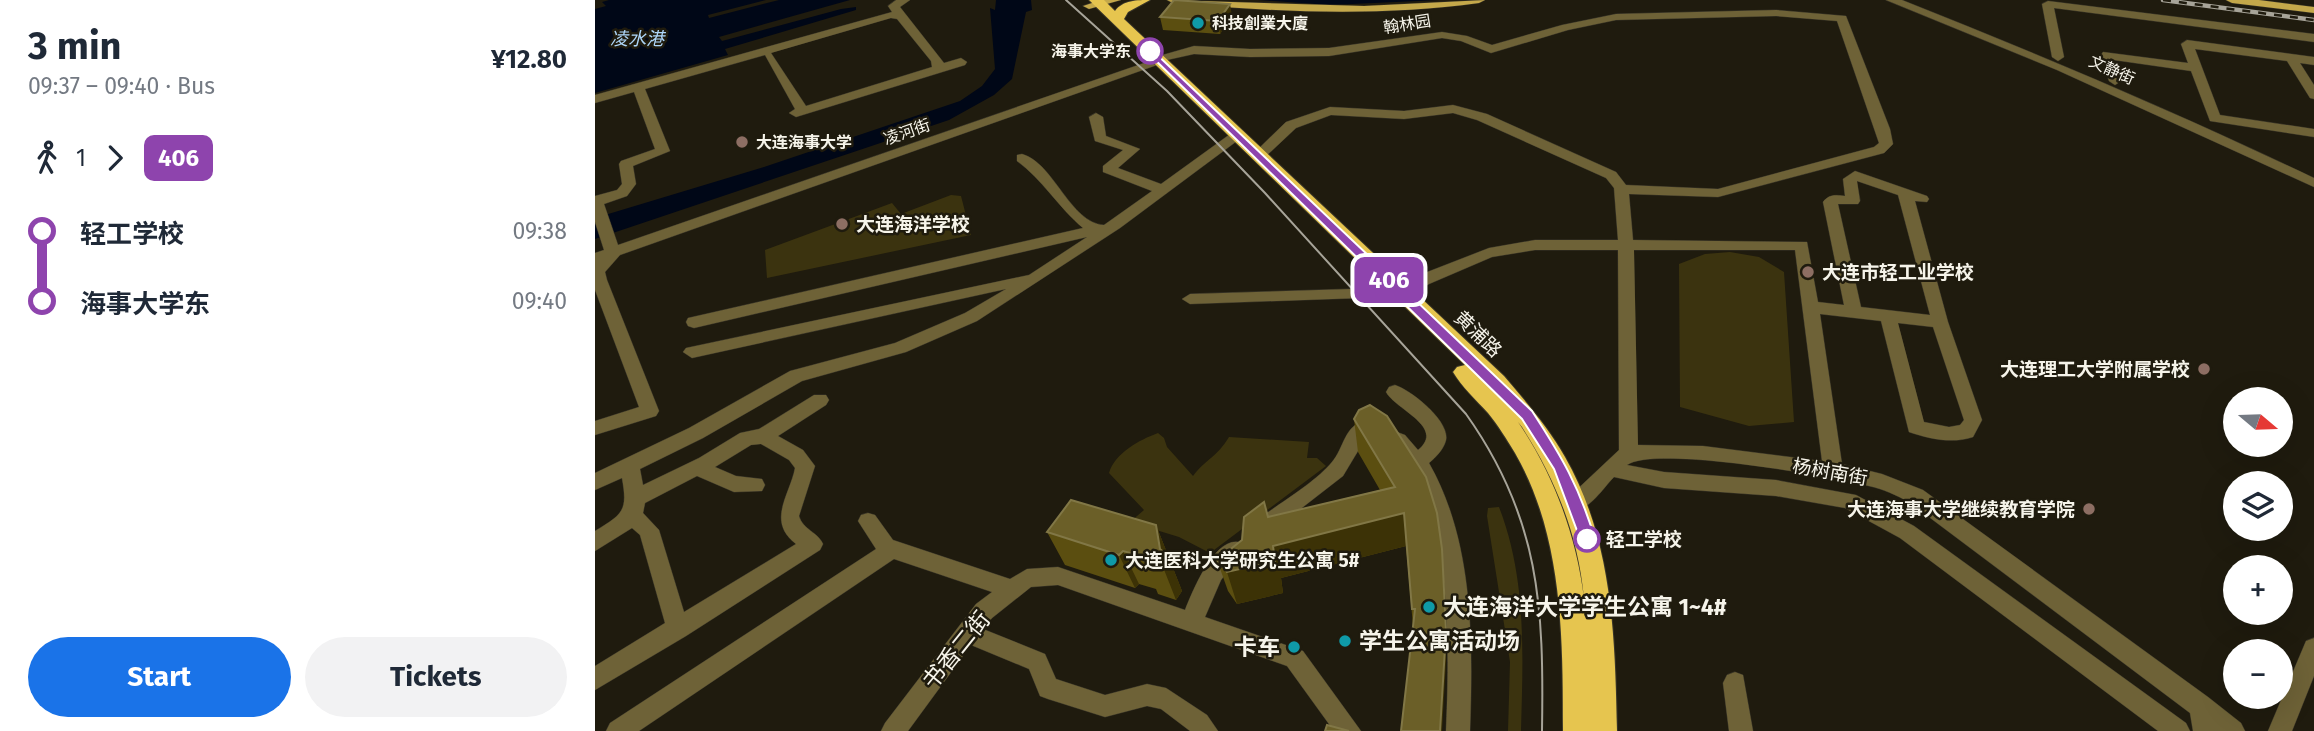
<!DOCTYPE html>
<html lang="en">
<head>
<meta charset="utf-8">
<style>
	body { margin:0; font-family:"Fira Sans","Noto Sans SC",sans-serif; background:#f2f2f3; color:#1f2937; height:100vh; display:flex; flex-direction:column; font-size:26px; white-space:nowrap }
	* { box-sizing:border-box; margin:0 }
	p { font-size:23px; color:#747a83 }
	.icon { flex:none; width:38px; height:38px; fill:none; stroke:currentColor; stroke-width:2; stroke-linecap:round; stroke-linejoin:round }
	.map { position:relative; flex:1; overflow:hidden }
	.side { display:flex; flex-direction:column; background:#fff; width:595px }
	.side>* { flex:none }
	.badge { padding:0 14px; border-radius:10px; font-size:24px; line-height:46px }
	.needle { width:46px; rotate:109deg }
	.controls { position:absolute; left:1628px; top:387px; display:grid; gap:14px }
	.controls a { display:grid; place-items:center; width:70px; height:70px; border-radius:50%; background:#fff; box-shadow:0 7px 28px #0002; font-size:35px }
	.map>.badge { position:absolute; translate:-50% -50%; box-shadow:0 0 0 4px #fff }
	.legs { display:flex; align-items:center; gap:10px; height:77px; padding:0 28px; font-size:23px }
	.legs p { margin-inline-start:auto }
	.headline { display:flex; align-items:center; justify-content:space-between; height:119px; padding:0 28px }
	h1 { font-size:38px; font-weight:700; line-height:52px }
	.primary-button { display:flex; gap:14px; margin-top:auto; padding:14px 28px }
	.primary-button a { flex:1; height:80px; border-radius:42px; background:#1a73e8; color:#fff; font-size:28px; font-weight:700; line-height:80px; text-align:center }
	.primary-button a+a { background:#f2f2f3; color:#1f2937 }
	ul { padding:0 28px; list-style:none }
	li { display:flex; align-items:center; gap:24px; height:70px; font-size:26px }
	li i { display:grid; place-items:center; width:10px; height:100%; margin:0 9px; background:currentColor }
	li i::after { content:''; width:18px; height:18px; margin:-9px; border:5px solid; border-radius:50%; background:#fff }
	li p { margin-inline-start:auto }
	li:first-child i { background:linear-gradient(#0000 50%,currentColor 0) }
	li:last-child i { background:linear-gradient(currentColor 50%,#0000 0) }
	main { display:flex; flex:1; min-height:0 }
	.map>svg:first-child { display:block }
</style>
</head>
<body>
<main>
<section class="side">
<div class="headline"><div><h1>3 min</h1><p>09:37 – 09:40 · Bus</p></div><b>¥12.80</b></div>
<div class="legs"><svg class="icon" aria-label="walk" viewBox="0 0 24 24"><circle cx="13" cy="4" r="2"/><path d="M13 8l-2 6 4 7M11 14l-3 7M7 12l3-4h3l4 4"/></svg>1<svg class="icon" aria-label="forward" viewBox="0 0 24 24"><path d="M9 5l7 7-7 7"/></svg><b class="badge" style="background:#8e44ad;color:#fff">406</b></div>
<ul>
<li><i style="color:#8e44ad"></i><b>轻工学校</b><p>09:38</p></li>
<li><i style="color:#8e44ad"></i><b>海事大学东</b><p>09:40</p></li>
</ul>
<div class="primary-button"><a>Start</a><a>Tickets</a></div>
</section>
<div class="map">
<svg width="1719" height="731" viewBox="0 0 1719 731">
	<rect width="100%" height="100%" fill="#1f1b0e"/>
	<path fill="#3b330f" d="M356,195L366,196L376,235L172,278L170,250L297,203L306,214Z
		M1135,252L1164,257L1189,272L1199,422L1154,426L1085,407L1084,264L1110,254Z
		M563,433L569,438L572,447L598,476C611,459 622,457 634,437L714,442L712,458H722L731,466L615,553L584,537L535,522L549,510L514,473C520,453 544,440 563,433Z
		M904,507C932,579 928,655 926,731H913L915,662L892,516L893,508Z"/>
	<path fill="#000717" d="M14,0H171L113,15L114,18L184,0H255L124,37L127,41L246,9L261,7V10L130,49L133,55L0,93V9L11,6L7,2Z
		M401,0H436L437,10L431,12L417,79L399,95L354,120L0,239V218L169,167L365,101L387,86L400,69L395,8L400,10Z
		M663,0H845L735,5Z"/>
	<g fill="none" stroke-linecap="round" stroke-linejoin="round">
		<g stroke="#393528" stroke-width="1">
			<path id="minor" d="M301,0H315L305,7L349,63L366,58L372,62L370,65L201,117L194,113L200,109L170,55L50,89L75,151L38,166L41,184L32,196L9,204L23,245L552,62L562,65L25,255L10,272L12,280L64,411L61,416L0,435V421L44,407L0,290V253L9,250L0,222V196L22,190L27,184L24,164L26,161L60,149L39,92L0,103V95L297,12L293,6ZM296,18L302,19L336,61L337,67L211,106L176,53Z
				M1291,0H1307C1446,55 1583,113 1719,178V187L1462,70Z
				M1453,1L1719,34V42L1459,8L1469,57L1463,61L1457,57L1447,4Z
				M1181,10L1251,16L1295,129L1298,144L1289,153L1123,197L1034,194L1038,240L1212,242L1223,302L1249,305L1228,202C1234,194 1241,195 1250,196L1248,179L1260,171L1332,196L1334,199L1332,202L1320,201L1353,322L1387,420L1378,437C1357,444 1335,439 1314,432L1286,321L1225,314L1247,464L1287,474L1328,490L1613,697L1646,723L1650,731H1598L1595,713L1314,502C1301,495 1288,489 1274,486C1236,476 1059,445 1032,465L1069,472L1181,480L1261,495L1319,526L1591,723L1595,731H1563L1305,538L1250,508L1181,496L1069,488L1019,477C1007,489 992,515 974,509L971,503L974,497L1024,450L1023,250H940L897,257L834,284L813,296H801L799,292L822,276L894,248L940,240H1023L1019,188L1011,178L882,120L858,113L809,119L736,115L701,128L669,158H659L657,155L691,122L735,107L809,111L858,105L892,114L1021,172L1031,185L1123,189L1279,147L1284,143L1242,21L1181,16L1021,20L973,30L896,53L866,41L847,38L734,56L655,57L599,54L563,62L557,58L599,46L655,49L734,48L847,32L872,36L897,45L967,25L1021,14ZM1262,181L1303,195L1335,315L1266,307L1243,204H1263L1265,201ZM1039,250H1200L1227,461L1108,446L1043,445ZM1303,323L1338,327L1369,420L1365,425L1354,427L1329,422Z
				M1592,40L1719,57V65L1705,63L1719,85V99L1715,98L1692,61L1600,49L1625,115L1719,129V137L1615,121L1596,71L1519,60L1526,81L1520,85L1514,81L1506,55L1508,52L1593,63L1586,44Z
				M501,113L508,117L511,136L545,149L523,168L566,184L638,132L643,131L650,135L525,228L382,321L311,352L207,381L108,438L45,469L48,485L104,458L145,433L164,429L219,395H231L234,400L231,405L183,436L208,450L220,466L204,516C208,530 223,532 228,544L225,550L91,636L0,690V666L70,623L45,535L37,528L0,551V531C28,514 33,511 27,478L0,490V473L94,428L195,371L300,343L370,313L411,289L97,358L88,352L91,348L434,275L492,237L99,328L93,326L91,322L93,318L488,228C464,208 447,179 422,161V155L427,154C459,163 475,223 509,225L557,191L508,172V166L528,150L500,141L494,117ZM166,444L194,460L200,468C195,495 171,521 201,544L89,612L64,530L48,513L50,503L102,476L139,492L167,491L170,485L167,479L141,476L120,467L156,445Z
				M788,288L794,289L796,293L794,297L595,304L587,299L595,294Z
				M800,385C816,390 855,421 851,440C849,449 841,457 834,463C879,542 878,642 875,731H851C854,658 860,496 797,446C791,441 780,439 772,436L748,476L672,535L665,538L658,535L655,529L658,523C680,506 720,483 737,462C749,448 749,426 770,420L810,435L823,450C851,427 801,410 791,392L794,387Z
				M273,513L280,515L298,540L415,579L432,569L463,567L590,610C598,590 621,533 647,543L650,549L626,580L610,617L708,651L766,731H739L692,666L463,585L436,587L397,618L388,629L450,654L461,679L510,695L552,684L571,688L612,715L623,731H595L566,709L552,706L510,717L453,699L445,696L434,669L376,645L313,731H286L290,723L381,604L397,592L299,559L44,731H11L15,723L281,549L263,521L266,515Z
				M1719,638V676L1697,731H1673L1711,641Z
				M1140,672L1148,675L1158,731H1134L1128,683L1132,675Z"/>
		</g>
		<g stroke="#393528" stroke-width="1">
			<path id="major" d="M506,0H526L494,9L488,6Z
				M572,0L769,6L890,0L884,3C782,17 681,12 578,3Z
				M1631,0H1664L1719,7V13L1637,3Z"/>
		</g>
		<g stroke="#393528" stroke-width="2">
			<path id="highway" d="M494,0H509L520,11C528,0 542,0 555,0L533,12L529,19L909,376C931,402 953,427 970,457C1018,541 1020,637 1022,731H968C968,638 968,536 920,453C912,440 903,425 893,413C881,400 867,387 858,372L862,367L870,365ZM923,422L927,427C961,480 983,535 989,598C981,535 959,475 923,422Z"/>
		</g>
		<use href="#minor" fill="#6e6237" fill-rule="evenodd"/>
		<use href="#major" fill="#c4a84a" fill-rule="evenodd"/>
		<use href="#highway" fill="#e6c54f" fill-rule="evenodd"/>
		<path stroke="#a7a499" stroke-width="2" d="M471,0L572,91L670,193L871,414C945,518 949,607 947,731"/>
		<g stroke="#a7a499" stroke-width="4.5">
			<path id="rail" d="M1568,0L1719,20"/>
		</g>
		<use href="#rail" stroke="#1f1b0e" stroke-width="2.5" stroke-dasharray="8" stroke-linecap="butt"/>
	</g>
	<path fill="#5b4e10" d="M637,16L625,34L568,30L565,17Z
		M775,405L851,631V661L818,626L811,546L686,578L688,593L642,604L633,591L622,560L647,540L673,517L785,490L763,452L759,419Z
		M561,525L587,591L581,600L563,594L561,589L544,584L540,588L470,565L452,532Z"/>
	<path fill="#3c3206" d="M635,4L637,16L625,34L623,21Z
		M809,513L811,546L686,578L688,593L642,604L632,572L678,546Z
		M561,525L587,591L581,600L568,567Z
		M528,551L544,584L540,588L524,555Z
		M851,631V661L847,731H845Z"/>
	<path fill="#6b5f28" stroke="#817746" stroke-width="2" d="M579,0L635,4L623,21L565,17Z
		M775,405L792,416L831,477L842,513L847,549L851,631L845,731H806L820,609H817L809,513L678,546L680,561L632,572L622,560L647,540L649,517L669,502L673,517L800,487L759,419L764,410Z
		M476,500L561,525L565,549L574,557L568,567L549,561L551,557L528,551L524,555L452,532Z
		M732,725L754,731H730Z"/>
	<path fill="#8e44ad" stroke="#fff" stroke-width="2" d="M555,48L937,411C967,457 984,486 1000,539L998,544H987L959,469L927,419L552,52V49Z"/>
	<g fill="#0f9aa8" stroke="#1f1b0e" stroke-width="2.5">
		<circle cx="603" cy="23" r="7"/>
		<circle cx="516" cy="560" r="7"/>
		<circle cx="834" cy="607" r="7"/>
		<circle cx="750" cy="641" r="7"/>
		<circle cx="699" cy="647" r="7"/>
	</g>
	<g fill="#fff" stroke="#8e44ad" stroke-width="3.5">
		<circle cx="555" cy="51" r="12"/>
		<circle cx="992" cy="539" r="12"/>
	</g>
	<g fill="#8d6e63" stroke="#1f1b0e" stroke-width="2.5">
		<circle cx="147" cy="142" r="7"/>
		<circle cx="247" cy="224" r="7"/>
		<circle cx="1213" cy="272" r="7"/>
		<circle cx="1609" cy="369" r="7"/>
		<circle cx="1494" cy="509" r="7"/>
	</g>
	<g text-anchor="middle" dominant-baseline="central" stroke-width="5" stroke-linejoin="round" paint-order="stroke">
		<g font-size="16" font-weight="bold" fill="#f6f4ea" stroke="#1f1b0e" text-anchor="start">
			<text x="617" y="23">科技創業大廈</text>
			<text x="161" y="142">大连海事大学</text>
		</g>
		<g font-size="16" fill="#f6f4ea" stroke="#1f1b0e">
			<text transform="translate(812 24) rotate(-9)">翰林园</text>
			<text transform="translate(1517 70) rotate(24)">文静街</text>
			<text transform="translate(312 132) rotate(-19)">凌河街</text>
		</g>
		<g font-size="16" font-weight="bold" fill="#f6f4ea" stroke="#1f1b0e" text-anchor="end">
			<text x="536" y="51">海事大学东</text>
		</g>
		<g font-size="18" font-style="italic" fill="#aed6f9" stroke="#1f1b0e">
			<text x="42" y="39">凌水港</text>
		</g>
		<g font-size="19" font-weight="bold" fill="#f6f4ea" stroke="#1f1b0e" text-anchor="start">
			<text x="261" y="224">大连海洋学校</text>
			<text x="1227" y="272">大连市轻工业学校</text>
			<text x="1595" y="369" text-anchor="end">大连理工大学附属学校</text>
			<text x="1480" y="509" text-anchor="end">大连海事大学继续教育学院</text>
			<text x="530" y="560">大连医科大学研究生公寓 5#</text>
		</g>
		<g font-size="19" fill="#f6f4ea" stroke="#1f1b0e">
			<text transform="translate(883 334) rotate(44)">黄浦路</text>
			<text transform="translate(1235 472) rotate(10)">杨树南街</text>
		</g>
		<g font-size="19" font-weight="bold" fill="#f6f4ea" stroke="#1f1b0e" text-anchor="start">
			<text x="1011" y="539">轻工学校</text>
		</g>
		<g font-size="23" font-weight="bold" fill="#f6f4ea" stroke="#1f1b0e" text-anchor="start">
			<text x="848" y="607">大连海洋大学学生公寓 1~4#</text>
			<text x="764" y="641">学生公寓活动场</text>
			<text x="685" y="647" text-anchor="end">卡车</text>
		</g>
		<g font-size="23" fill="#f6f4ea" stroke="#1f1b0e">
			<text transform="translate(361 650) rotate(-51)">书香二街</text>
		</g>
	</g>
</svg>
<div class="controls">
<a><svg class="needle" viewBox="-14 -14 28 28"><path d="M0-13l5 13h-10z" fill="#e53935"/><path d="M0 13l5-13h-10z" fill="#747a83"/></svg></a>
<a><svg class="icon" aria-label="layers" viewBox="0 0 24 24"><path d="M12 4l9 5-9 5-9-5zM3 14l9 5 9-5"/></svg></a>
<a>+</a>
<a>−</a>
</div>
<b class="badge" style="left:794px;top:280px;background:#8e44ad;color:#fff">406</b>
</div>
</main>
</body>
</html>
